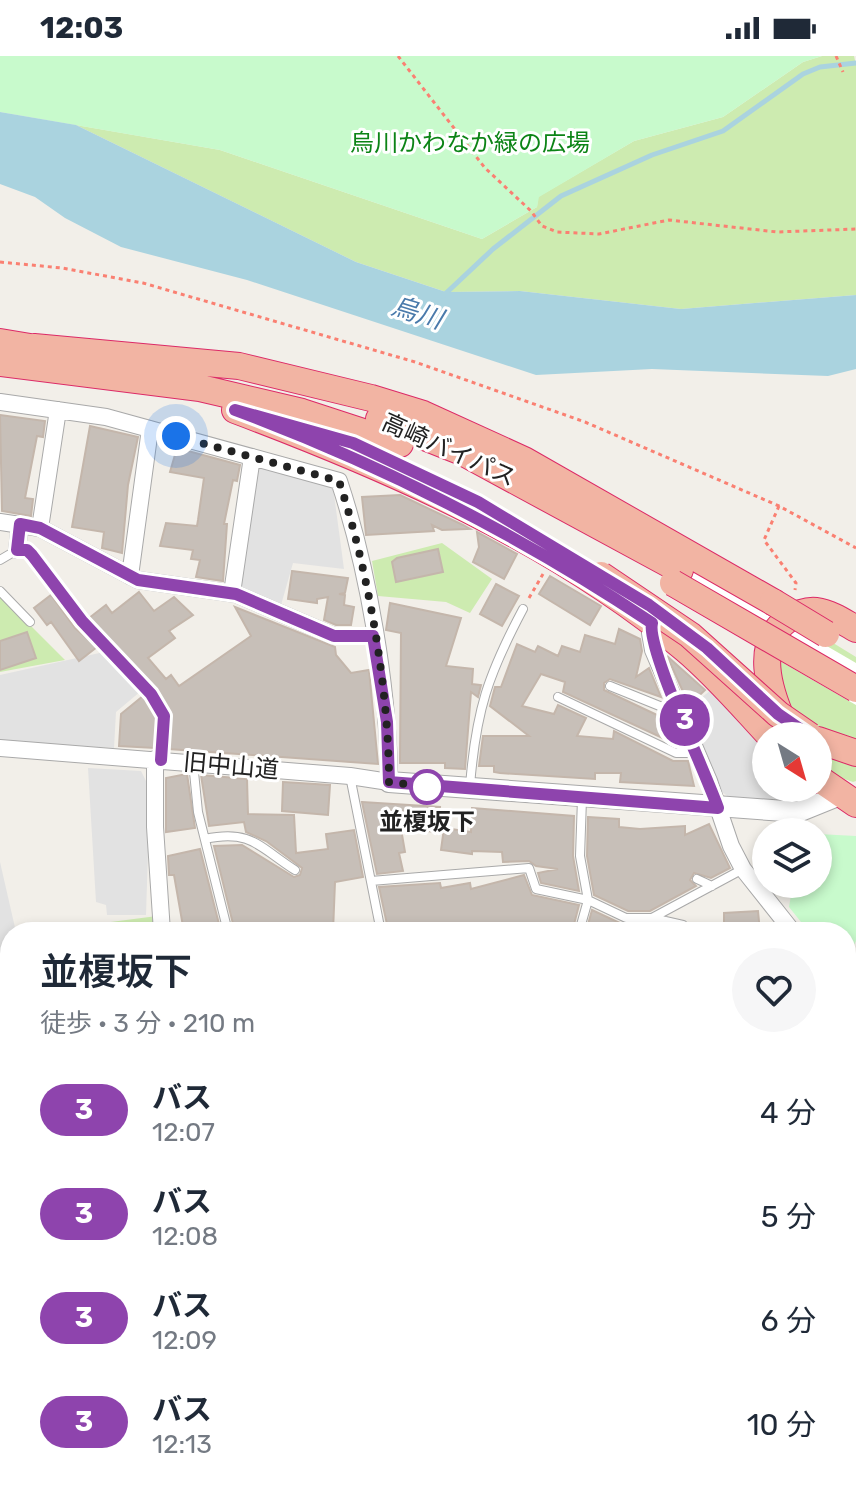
<!DOCTYPE html>
<html lang="ja">
<head>
<meta charset="utf-8">
<style>
	body { margin:0; font-family:Rubik,"Noto Sans JP",sans-serif; background:#f6f6f7; color:#1f2937; height:100vh; display:flex; flex-direction:column; font-size:30px; white-space:nowrap }
	* { box-sizing:border-box; margin:0 }
	p { font-size:26px; color:#747a83 }
	.icon { flex:none; width:44px; height:44px; fill:none; stroke:currentColor; stroke-width:2; stroke-linecap:round; stroke-linejoin:round }
	.map { position:relative; flex:1; overflow:hidden }
	.sheet { position:absolute; left:0px; top:866px; width:856px; height:568px; display:flex; flex-direction:column; background:#fff; border-radius:32px 32px 0 0; box-shadow:0 4px 12px #0003 }
	.sheet>* { flex:none }
	.badge { padding:0 16px; border-radius:26px; font-size:28px; line-height:52px }
	.needle { width:52px; rotate:143deg }
	.tools { position:absolute; left:752px; top:666px; display:grid; gap:16px }
	.tools a { display:grid; place-items:center; width:80px; height:80px; border-radius:50%; background:#fff; box-shadow:0 4px 12px #0003; font-size:40px }
	.you { position:absolute; width:40px; height:40px; margin:-20px; border:6px solid #fff; border-radius:50%; background:#1a73e8; box-shadow:0 0 0 12px #1a73e833 }
	.map>.badge { position:absolute; translate:-50% -50%; box-shadow:0 0 0 4px #fff }
	.round { display:grid; place-items:center; flex:none; width:84px; height:84px; border-radius:42px; background:#f6f6f7 }
	.headline { display:flex; align-items:center; justify-content:space-between; height:136px; padding:0 40px }
	h1 { font-size:38px; font-weight:600; line-height:60px }
	ul { padding:0; list-style:none }
	li { display:flex; align-items:center; gap:24px; height:104px; padding:0 40px }
	li div { flex:1 }
	li b { display:block; font-size:30px }
	li em { font-style:normal }
	li .badge { min-width:88px; font-weight:700; text-align:center }
	.status { display:flex; justify-content:space-between; align-items:center; height:56px; padding:0 40px; background:#fff; direction:ltr }
	.status svg { height:22px; fill:currentColor }
	.map>svg:first-child { display:block }
</style>
</head>
<body>
<div class="status"><b>12:03</b><svg viewBox="0 0 49 12"><path d="M0 12V9h3v3zM5 12V6h3v6zM10 12V3h3v9zM15 12V0h3v12zM26 1h20v11H26zM47 4h2v5h-2z"/></svg></div>
<div class="map">
<svg width="856" height="1434" viewBox="0 0 856 1434">
	<rect width="100%" height="100%" fill="#f2efe9"/>
	<path fill="#ffffe5" d="M10,1026V1424H69L55,1434H0V1032Z"/>
	<path fill="#cdebb0" d="M822,0H854L856,9V239L681,253L520,235L446,236L356,206L76,69L220,94L482,183L537,151L538,141L634,85L723,61L803,6Z
		M442,487L492,523L470,557L446,546L378,540L372,505Z
		M0,539L65,604L0,616Z
		M825,582L856,601V725L853,726L830,718L818,709V680H795L773,605Z
		M157,860L159,876H104L103,867Z"/>
	<path fill="#c8facc" d="M0,0H822L803,6L723,61L634,85L539,141L537,151L482,183L220,94L0,56Z
		M818,778L856,780V885L846,904V876H809L789,851L793,828H818Z"/>
	<path fill="#e2e2e2" d="M256,408L333,431L344,513L293,507L281,549L239,533Z
		M104,596L141,635L116,656L114,692L0,685V619Z
		M711,634L766,696V732H799L797,739L790,744L731,743L721,735L686,654Z
		M88,712L141,715L150,733L146,859H107L106,849L96,846Z
		M0,806L16,876H10V952L0,954Z"/>
	<path fill="#aad3df" d="M0,56L76,69L356,206L446,236L520,235L681,253L856,239V313L828,320L652,313L536,319L247,224L121,191L65,162L35,141L0,128Z"/>
	<path fill="#fff" d="M684,507L856,607V649L667,540Z"/>
	<g fill="none" stroke-linecap="round" stroke-linejoin="round">
		<path stroke="#aad3df" stroke-width="5" d="M443,240L493,193L561,140L652,99L723,75L803,18L820,11L856,7"/>
	</g>
	<path fill="#c7bfb8" stroke="#c4b6ab" stroke-width="2" d="M0,359L45,365L43,381L37,380L25,442L33,443L31,460L2,455Z
		M90,370L138,381L128,429L122,497L102,492L104,476L72,471Z
		M177,392L240,409L237,425L233,424L224,468H227L223,525L196,521L200,504L191,503L193,494L160,490L166,467L197,470L198,464L204,422L170,416Z
		M400,439L463,469L470,473L442,474L432,469L434,475L366,479L362,441Z
		M477,476L517,498L504,523L473,506L479,491Z
		M438,493L443,516L396,526L392,506L397,502Z
		M292,515L348,522L345,537L339,538L345,539L344,549L354,551L351,569H336L324,564L328,541L317,543V547L288,543Z
		M550,520L601,550L590,569L539,538Z
		M496,528L519,540L502,570L480,558Z
		M139,536L154,555L174,541L193,559L169,575L175,582L148,602L166,623L171,619L179,630L251,580L235,551L335,591L336,599L351,617L369,614L378,708L169,693L171,660L157,634L89,562L106,549L112,557Z
		M51,539L75,572L97,591L79,605L51,566L47,569L34,552Z
		M390,547L461,562L446,610L473,613L472,628L481,629L478,641L471,636L465,713L445,712V707H400L401,577L386,574Z
		M619,573L640,583L642,595L636,621L649,612L661,641L610,623L604,627V634L672,666L680,690L563,636L565,626L541,618L522,650L554,658L558,649L586,662L577,680L613,683L614,675L673,705H688L694,730L620,726L621,717H595V723L500,717L494,716V710H479L483,680H529L490,650L495,631H501L517,588L535,596L538,590L558,600L562,590L580,596L585,579L615,588Z
		M27,576L36,602L0,614V585Z
		M667,600L705,634L689,649Z
		M143,640L157,662L155,692L119,690L121,658Z
		M187,718L195,772L166,776V722Z
		M201,719L247,723L248,758L294,759L296,797L328,793L326,778L354,774L363,821L335,826L333,876H235L214,790L242,789L294,821L300,819L302,812L266,785L246,776L244,766L209,770Z
		M283,726L330,729L328,759L282,755Z
		M362,746L440,751L437,776L401,773L405,796L399,797L403,815L377,818Z
		M472,752L574,760L573,800L579,835L541,827L538,817L558,813L536,810L529,805L503,806L502,796L472,795V798L441,794L444,772L471,776Z
		M588,761L619,763V771L640,773L685,770V779L709,768L730,812L711,822L694,817L690,824L696,830L650,855H628L594,839L587,800Z
		M200,793L221,876H184L174,819H169L168,800Z
		M524,819L532,839L579,849L572,876H402V870L388,873L379,831L440,827L441,832L470,827L471,833Z
		M592,854L624,869H651L666,872V876H586Z
		M758,855L760,876H724V857Z"/>
	<g fill="none" stroke-linecap="round" stroke-linejoin="round">
		<g stroke="#a9a9a9" stroke-width="10">
			<path id="service" d="M0,504L17,494H27L82,565L151,638L164,660L161,704
				M0,535L30,566
				M610,630L682,659
				M558,641L676,697H697
				M193,706L198,756L228,876
				M350,720L381,876
				M470,730C476,654 488,619 523,553
				M205,783C251,773 259,791 295,814
				M697,823L712,830
				M371,825L529,812L536,833L588,844L626,862H652L743,813
				M652,862L683,869
				M579,876L588,844L580,800L582,743
				M112,1424L117,1434
				M361,1434L375,1424"/>
		</g>
		<g stroke="#a9a9a9" stroke-width="18">
			<path id="minor" d="M0,346L106,361L339,425C368,512 389,634 389,726L350,720L0,692
				M0,466L40,472L138,524L236,538L334,580H373
				M40,472L58,354
				M17,494L20,468
				M130,520L150,373
				M232,537L252,401
				M652,567L650,577L653,594L709,725L731,790L743,813L793,876
				M155,703V771L162,876
				M0,972L10,971
				M846,1319L856,1322
				M265,1424L267,1434
				M546,1424L549,1434
				M791,1424L792,1434
				M63,1434L77,1424
				M651,1434L737,1424"/>
		</g>
		<g stroke="#a9a9a9" stroke-width="22">
			<path id="tertiary" d="M389,726L798,756L840,739"/>
		</g>
		<g stroke="#dc2a67" stroke-width="28">
			<path id="trunk" d="M0,286L48,294
				M34,291L239,310L371,342L423,358L524,404L773,546
				M0,307L200,332L302,356L400,388
				M235,354C392,413 555,484 685,593C716,619 743,651 770,680
				M379,363L462,396L680,514
				M783,666C769,634 754,588 787,564C795,558 807,554 816,555C831,557 844,566 856,573
				M818,684L856,697
				M818,722L856,748
				M846,952L856,933
				M591,1434L596,1424"/>
		</g>
		<path stroke="#fa8072" stroke-width="3" stroke-dasharray="4 4" stroke-linecap="butt" d="M398,0L485,112L531,155L542,170L557,176L599,178L669,164L777,176L856,173
			M836,0L843,16
			M0,206L62,212L143,227L415,306L585,366L779,450L856,492
			M779,450L764,484L796,527L795,534
			M529,542L543,518"/>
		<use href="#service" stroke="#fff" stroke-width="8"/>
		<use href="#minor" stroke="#fff" stroke-width="16"/>
		<use href="#tertiary" stroke="#fff" stroke-width="20"/>
		<use href="#trunk" stroke="#f2b4a3" stroke-width="26"/>
		<g stroke="#dc2a67" stroke-width="28" stroke-linecap="butt">
			<path id="trunk-bridge" d="M601,519L690,579L778,658L810,680
				M673,527L856,633
				M773,546L826,578"/>
		</g>
		<use href="#trunk-bridge" stroke="#f2b4a3" stroke-width="26"/>
	</g>
	<g fill="none" stroke-linecap="round" stroke-linejoin="round">
		<g stroke="#fff" stroke-width="18">
			<path id="line" d="M161,704L164,660L151,638L82,565L32,499L27,494H17L20,468L40,472L138,524L236,538L334,580H373L387,666L389,726L718,752C706,717 646,591 652,567C520,479 383,409 235,354L353,387L478,446L649,549L707,592L778,658L810,680"/>
		</g>
		<use href="#line" stroke="#8e44ad" stroke-width="12"/>
		<path stroke="#222" stroke-width="8" stroke-dasharray="0 14.4" d="M176,380L339,425C368,513 389,633 389,726L439,732L427,731"/>
	</g>
	<circle fill="#fff" stroke="#8e44ad" stroke-width="4" cx="427" cy="731" r="16"/>
	<g text-anchor="middle" dominant-baseline="central" stroke-width="6" stroke-linejoin="round" paint-order="stroke">
		<g font-size="24" fill="#0c8416" stroke="#fff">
			<text x="470" y="87">烏川かわなか緑の広場</text>
		</g>
		<g font-size="24" fill="#222" stroke="#fff">
			<text transform="translate(449 394) rotate(24)">高崎バイパス</text>
			<text transform="translate(231 710) rotate(5)">旧中山道</text>
		</g>
		<g font-size="24" font-weight="bold" fill="#222" stroke="#fff">
			<text x="427" y="766">並榎坂下</text>
		</g>
		<g font-size="26" font-style="italic" fill="#4a7aab" stroke="#fff">
			<text transform="translate(417 257) rotate(17)">烏川</text>
		</g>
	</g>
</svg>
<div class="tools">
<a><svg class="needle" viewBox="-14 -14 28 28"><path d="M0-13l5 13h-10z" fill="#e53935"/><path d="M0 13l5-13h-10z" fill="#747a83"/></svg></a>
<a><svg class="icon" aria-label="layers" viewBox="0 0 24 24"><path d="M12 4l9 5-9 5-9-5zM3 14l9 5 9-5"/></svg></a>
</div>
<div class="you" style="left:176px;top:380px"></div>
<b class="badge" style="left:685px;top:664px;background:#8e44ad;color:#fff">3</b>
<section class="sheet">
<div class="headline"><div><h1>並榎坂下</h1><p>徒歩 · 3 分 · 210 m</p></div><a class="round"><svg class="icon" aria-label="heart" viewBox="0 0 24 24"><path d="M12 20l-8-8c-3-5 5-10 8-4 3-6 11-1 8 4z"/></svg></a></div>
<ul>
<li><span class="badge" style="background:#8e44ad;color:#fff">3</span><div><b>バス</b><p>12:07</p></div><em>4 分</em></li>
<li><span class="badge" style="background:#8e44ad;color:#fff">3</span><div><b>バス</b><p>12:08</p></div><em>5 分</em></li>
<li><span class="badge" style="background:#8e44ad;color:#fff">3</span><div><b>バス</b><p>12:09</p></div><em>6 分</em></li>
<li><span class="badge" style="background:#8e44ad;color:#fff">3</span><div><b>バス</b><p>12:13</p></div><em>10 分</em></li>
</ul>
</section>
</div>
</body>
</html>
